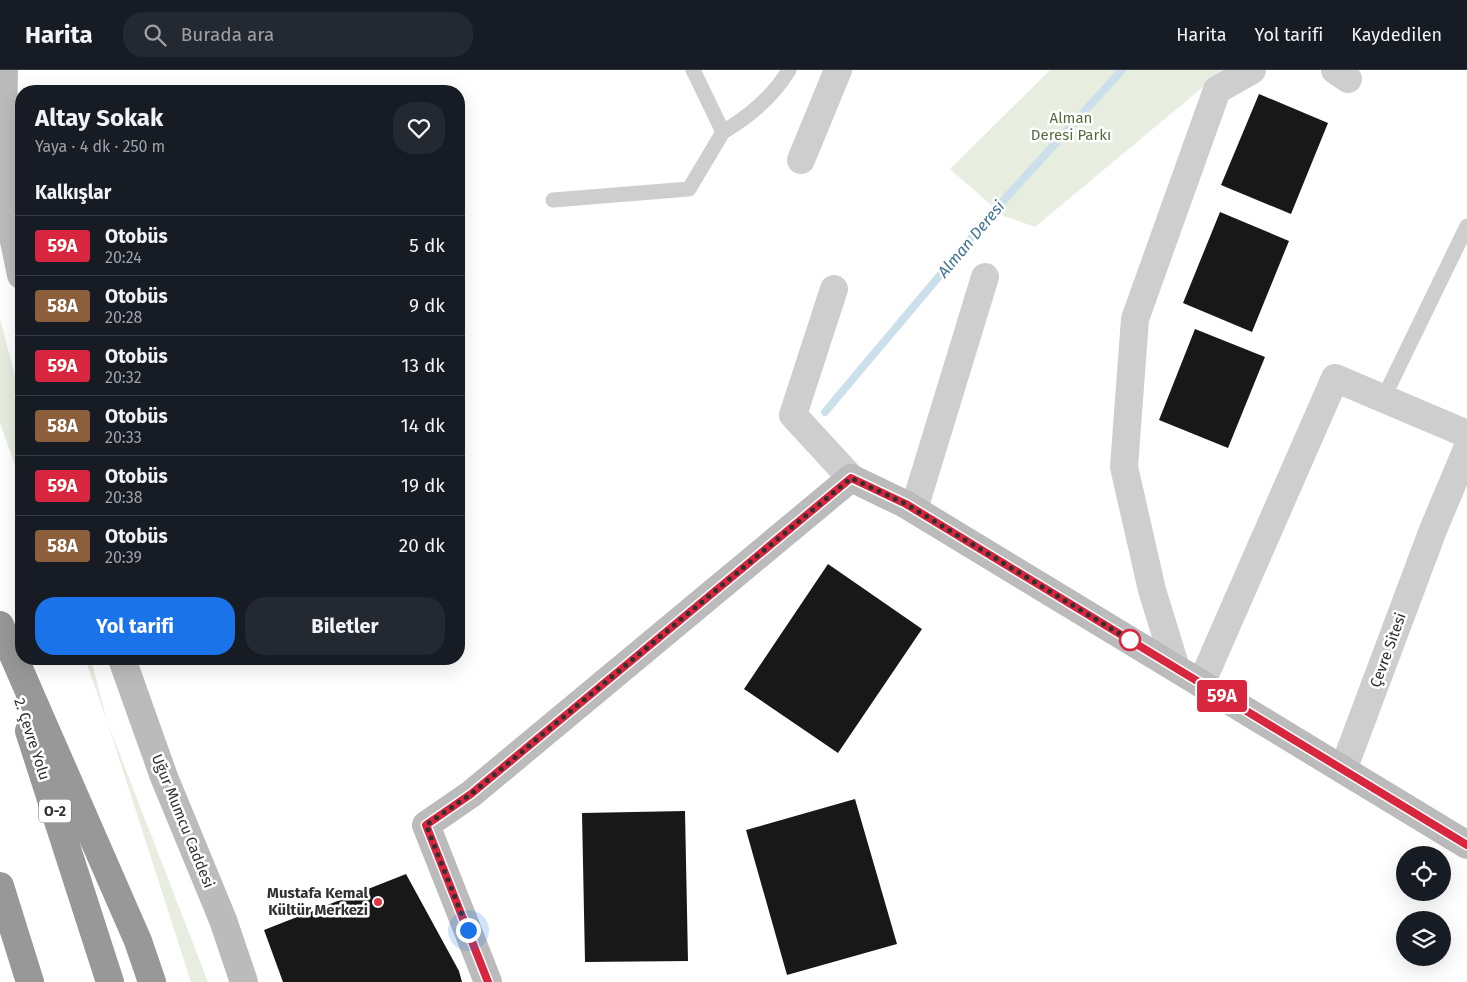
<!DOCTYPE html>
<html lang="tr">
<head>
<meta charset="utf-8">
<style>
	body { margin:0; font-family:"Fira Sans",sans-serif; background:#242831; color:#f1f3f6; height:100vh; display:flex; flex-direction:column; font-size:19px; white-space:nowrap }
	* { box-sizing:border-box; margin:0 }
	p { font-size:16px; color:#9ea1a6 }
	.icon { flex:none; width:28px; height:28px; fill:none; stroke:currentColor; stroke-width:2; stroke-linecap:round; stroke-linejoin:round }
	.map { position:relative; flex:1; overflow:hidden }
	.side { position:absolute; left:15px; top:15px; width:450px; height:580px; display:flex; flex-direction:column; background:#171b24; border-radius:20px; box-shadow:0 5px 20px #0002 }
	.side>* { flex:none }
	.badge { padding:0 10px; border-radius:4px; font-size:18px; line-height:32px }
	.buttons { position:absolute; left:1396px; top:776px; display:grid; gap:10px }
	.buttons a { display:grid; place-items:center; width:55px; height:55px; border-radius:50%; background:#171b24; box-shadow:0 5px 20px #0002; font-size:25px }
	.you { position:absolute; width:25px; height:25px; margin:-12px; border:4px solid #fff; border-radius:50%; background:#1a73e8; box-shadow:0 0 0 8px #1a73e833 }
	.map>.badge { position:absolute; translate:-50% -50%; box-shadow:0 0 0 2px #fff }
	h2 { padding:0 20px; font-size:19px; line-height:45px }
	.round { display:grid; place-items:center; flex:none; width:52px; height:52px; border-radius:20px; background:#242831 }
	.overview { display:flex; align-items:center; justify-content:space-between; height:85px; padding:0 20px }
	h1 { font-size:24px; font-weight:700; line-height:38px }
	.primary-button { display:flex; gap:10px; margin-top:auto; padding:10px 20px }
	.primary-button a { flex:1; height:58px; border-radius:20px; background:#1a73e8; color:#fff; font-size:20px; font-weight:700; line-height:58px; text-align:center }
	.primary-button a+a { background:#242831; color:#f1f3f6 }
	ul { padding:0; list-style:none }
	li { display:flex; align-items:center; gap:15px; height:60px; padding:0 20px; border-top:1px solid #363941 }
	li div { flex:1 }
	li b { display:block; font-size:19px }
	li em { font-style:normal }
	li .badge { min-width:55px; font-weight:700; text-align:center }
	header { display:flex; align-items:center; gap:30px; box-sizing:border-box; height:70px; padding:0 25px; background:#171b24; border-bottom:1px solid #363941 }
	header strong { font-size:24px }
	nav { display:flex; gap:28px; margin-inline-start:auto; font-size:18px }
	.search { width:350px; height:45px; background:#242831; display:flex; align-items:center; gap:12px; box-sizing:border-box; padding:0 18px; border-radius:20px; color:#9ea1a6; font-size:19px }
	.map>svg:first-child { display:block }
</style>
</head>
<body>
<header>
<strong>Harita</strong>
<div class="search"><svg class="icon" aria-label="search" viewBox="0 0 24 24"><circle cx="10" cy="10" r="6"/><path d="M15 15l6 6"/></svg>Burada ara</div>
<nav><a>Harita</a><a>Yol tarifi</a><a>Kaydedilen</a></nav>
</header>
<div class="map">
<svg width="1467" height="912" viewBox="0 0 1467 912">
	<rect width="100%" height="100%" fill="#fff"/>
	<path fill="#e7eddf" d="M1050,0H1229L1203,17L1035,157L1004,146L950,99Z
		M0,249L21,328V412L0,353Z
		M85,589H91L107,651L208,912H191L107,651Z"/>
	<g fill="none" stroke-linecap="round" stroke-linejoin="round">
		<path stroke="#cce0ec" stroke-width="8" d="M825,342L994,141L1122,0"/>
	</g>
	<path fill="#181818" d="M1259,24L1328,53L1291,144L1221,115Z
		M1220,142L1289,171L1252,262L1183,233Z
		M1195,259L1265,287L1228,378L1159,350Z
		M828,494L922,559L838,683L744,619Z
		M855,729L897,874L787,905L746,760Z
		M685,741L688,891L585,892L582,743Z
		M406,804L459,901L462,912H283L264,860Z"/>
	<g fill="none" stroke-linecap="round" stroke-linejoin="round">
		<path stroke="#cecece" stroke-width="15" d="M723,62C750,46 773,27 789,0
			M553,130L689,119L723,62L693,0
			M1383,329L1467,156"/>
		<path stroke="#cecece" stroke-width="28" d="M1335,0L1348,9
			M801,90L838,0
			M834,219L793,345L851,408
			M914,439L985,207
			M1176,598L1152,520L1124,397L1135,249L1217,20L1252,0
			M1201,614L1335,308L1467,364
			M1343,700L1433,460L1467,379"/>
		<path stroke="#bbb" stroke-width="28" d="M4,0L2,107L8,142L21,205
			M122,589L164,707L223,850L244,912
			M488,912L426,755L471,724L851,408L905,434L1467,775"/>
		<path stroke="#989898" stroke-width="28" d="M0,555L138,871L152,912
			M29,661L110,912
			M0,816L30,912"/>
	</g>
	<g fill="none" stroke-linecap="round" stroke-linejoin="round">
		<g stroke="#fff" stroke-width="11">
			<path id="line" d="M488,912L426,755L471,724L851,408L906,434L1467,775"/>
		</g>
		<use href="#line" stroke="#d7263d" stroke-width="8"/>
		<path stroke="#313131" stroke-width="5" stroke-dasharray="0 9" d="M468,860L426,755L471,724L851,408L906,434L1130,570"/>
	</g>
	<circle fill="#fff" stroke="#d7263d" stroke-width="2.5" cx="1130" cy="570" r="10"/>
	<circle fill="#e33743" stroke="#fff" stroke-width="2" cx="378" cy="832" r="5"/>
	<g text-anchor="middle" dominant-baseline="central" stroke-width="5" stroke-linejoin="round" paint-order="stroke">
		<rect fill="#fff" stroke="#6f6f6f" stroke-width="1" x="39" y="729.5" width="32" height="23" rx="4"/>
		<g font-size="14" font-weight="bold" fill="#313131">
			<text x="55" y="741">O-2</text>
		</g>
		<g font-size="15" fill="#546c3e" stroke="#fff">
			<text x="1071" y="48">Alman<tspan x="1071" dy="17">Deresi Parkı</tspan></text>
		</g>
		<g font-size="15" fill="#313131" stroke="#fff">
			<text transform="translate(1388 580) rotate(-70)">Çevre Sitesi</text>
			<text transform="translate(32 669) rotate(72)">2. Çevre Yolu</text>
			<text transform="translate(183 751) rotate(68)">Uğur Mumcu Caddesi</text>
		</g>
		<g font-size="15" font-weight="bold" fill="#313131" stroke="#fff" text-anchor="end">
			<text x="368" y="823">Mustafa Kemal<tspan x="368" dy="17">Kültür Merkezi</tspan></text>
		</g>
		<g font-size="16" font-style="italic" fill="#3f7293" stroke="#fff">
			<text transform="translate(971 169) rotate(-50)">Alman Deresi</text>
		</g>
	</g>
</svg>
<div class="buttons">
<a><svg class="icon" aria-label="locate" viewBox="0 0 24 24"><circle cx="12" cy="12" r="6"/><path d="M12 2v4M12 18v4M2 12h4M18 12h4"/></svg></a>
<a><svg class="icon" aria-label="layers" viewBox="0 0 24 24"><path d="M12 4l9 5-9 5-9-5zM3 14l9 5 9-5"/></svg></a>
</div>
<div class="you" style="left:468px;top:860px"></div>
<b class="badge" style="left:1222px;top:626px;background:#d7263d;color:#fff">59A</b>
<section class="side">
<div class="overview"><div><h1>Altay Sokak</h1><p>Yaya · 4 dk · 250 m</p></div><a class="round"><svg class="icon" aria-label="heart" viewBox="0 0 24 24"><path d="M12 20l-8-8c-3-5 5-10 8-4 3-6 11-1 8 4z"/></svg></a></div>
<h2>Kalkışlar</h2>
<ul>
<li><span class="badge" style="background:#d7263d;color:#fff">59A</span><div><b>Otobüs</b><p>20:24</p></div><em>5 dk</em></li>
<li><span class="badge" style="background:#8b5e3c;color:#fff">58A</span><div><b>Otobüs</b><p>20:28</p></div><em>9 dk</em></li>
<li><span class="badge" style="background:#d7263d;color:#fff">59A</span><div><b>Otobüs</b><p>20:32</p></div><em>13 dk</em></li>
<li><span class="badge" style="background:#8b5e3c;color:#fff">58A</span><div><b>Otobüs</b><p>20:33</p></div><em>14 dk</em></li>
<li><span class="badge" style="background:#d7263d;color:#fff">59A</span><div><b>Otobüs</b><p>20:38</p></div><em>19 dk</em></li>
<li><span class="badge" style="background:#8b5e3c;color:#fff">58A</span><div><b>Otobüs</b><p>20:39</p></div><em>20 dk</em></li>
</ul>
<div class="primary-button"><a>Yol tarifi</a><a>Biletler</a></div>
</section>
</div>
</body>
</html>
